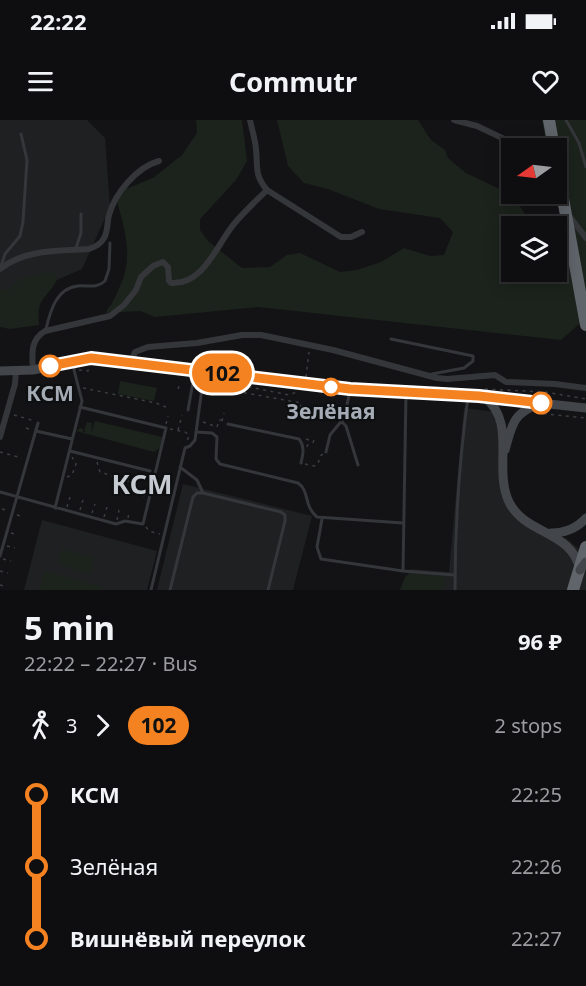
<!DOCTYPE html>
<html lang="en">
<head>
<meta charset="utf-8">
<style>
	body { margin:0; font-family:"Noto Sans",sans-serif; background:#1c1c1e; color:#f1f3f6; height:100vh; display:flex; flex-direction:column; font-size:22px; white-space:nowrap }
	* { box-sizing:border-box; margin:0 }
	p { font-size:20px; color:#9b9c9f }
	.icon { flex:none; width:33px; height:33px; fill:none; stroke:currentColor; stroke-width:2; stroke-linecap:round; stroke-linejoin:round }
	.map { position:relative; height:470px; overflow:hidden }
	.details { display:flex; flex-direction:column; background:#0e0e10; flex:1 }
	.details>* { flex:none }
	.badge { padding:0 12px; border-radius:20px; font-size:21px; line-height:39px }
	.needle { width:39px; rotate:256deg }
	.buttons { position:absolute; left:501px; top:18px; display:grid; gap:12px }
	.buttons a { display:grid; place-items:center; width:66px; height:66px; border-radius:0px; background:#0e0e10; box-shadow:0 3px 15px #0003,0 0 0 2px #2e2e30; font-size:30px }
	.map>.badge { position:absolute; translate:-50% -50%; box-shadow:0 0 0 3px #fff }
	.legs { display:flex; align-items:center; gap:9px; height:66px; padding:0 24px; font-size:20px }
	.legs p { margin-inline-start:auto }
	.summary { display:flex; align-items:center; justify-content:space-between; height:102px; padding:0 24px }
	h1 { font-size:33px; font-weight:700; line-height:45px }
	ul { padding:0 24px; list-style:none }
	li { display:flex; align-items:center; gap:21px; height:72px; font-size:22px }
	li i { display:grid; place-items:center; width:9px; height:100%; margin:0 8px; background:currentColor }
	li i::after { content:''; width:15px; height:15px; margin:-8px; border:4px solid; border-radius:50%; background:#0e0e10 }
	li p { margin-inline-start:auto }
	li:first-child i { background:linear-gradient(#0000 50%,currentColor 0) }
	li:last-child i { background:linear-gradient(currentColor 50%,#0000 0) }
	.status { display:flex; justify-content:space-between; align-items:center; height:42px; padding:0 30px; background:#0e0e10; direction:ltr }
	.status svg { height:16px; fill:currentColor }
	header { display:flex; justify-content:space-between; align-items:center; height:78px; padding:0 24px; background:#0e0e10; font-size:27px; font-weight:700 }
	.map>svg:first-child { display:block }
</style>
</head>
<body>
<div class="status"><b>22:22</b><svg viewBox="0 0 49 12"><path d="M0 12V9h3v3zM5 12V6h3v6zM10 12V3h3v9zM15 12V0h3v12zM26 1h20v11H26zM47 4h2v5h-2z"/></svg></div>
<header><svg class="icon" aria-label="menu" viewBox="0 0 24 24"><path d="M4 6h16M4 12h16M4 18h16"/></svg>Commutr<svg class="icon" aria-label="heart" viewBox="0 0 24 24"><path d="M12 20l-8-8c-3-5 5-10 8-4 3-6 11-1 8 4z"/></svg></header>
<div class="map">
<svg width="586" height="470" viewBox="0 0 586 470">
	<rect width="100%" height="100%" fill="#131315"/>
	<path fill="#1f2022" d="M0,0H87L105,18L110,87L82,149L57,160L55,154L10,170H0Z
		M464,288L496,292L505,377L520,400L566,418L586,435V470H402L410,449L449,452Z
		M183,364L312,396L293,470H157Z
		M42,400L157,431L147,470H24Z"/>
	<path fill="#1b231c" d="M196,0H242L247,41L236,60L200,99V110L208,121L242,148L270,147L287,135L300,133L340,152L357,150L381,142L404,128L430,136L444,135L453,112L440,98L379,89L328,69L304,63L288,46L277,0H418L431,20L445,30L448,38L455,44L466,53L514,76L532,106H512V152H556L557,127L564,131L569,128L557,73L556,28H547L542,0H586V198L561,220L258,187L155,197L140,191L106,193C107,188 111,186 113,181C116,176 118,170 121,164C133,136 125,110 117,81L126,69L153,58L182,35L197,13Z
		M48,152L55,154L57,160C46,180 36,177 39,205L10,209L0,207V170H10L19,159Z
		M120,261L157,268L154,281L118,274Z
		M95,301L162,317L160,328L154,332L76,311L80,308L83,309V312H87L84,311L87,302L92,303L91,313Z
		M62,429L94,438L90,454L58,444Z
		M44,451L101,466L100,470H39Z
		M409,454L445,457L444,470H400L405,457Z"/>
	<g fill="none" stroke-linecap="round" stroke-linejoin="round">
		<path stroke="#3a3d41" stroke-width="1.5" stroke-dasharray="3 4.5" stroke-linecap="butt" d="M79,250L88,251L89,247
			M306,257L309,232
			M219,261L289,275L299,271
			M207,266L301,283L300,291L340,297
			M83,268L156,283L166,287
			M178,269L179,266
			M485,269L545,272L586,279
			M536,293L586,298
			M14,295L35,301
			M222,301L224,293
			M203,302L217,307L219,300L225,301
			M166,304L168,296
			M26,308L32,310
			M170,309L185,312L189,315L187,322
			M178,310L182,295
			M306,319L309,320L307,327
			M313,323L315,316
			M0,332L22,338
			M97,342L100,352L134,363L145,377
			M305,344L314,346L318,344L320,336L323,334
			M67,357L72,355L76,344L72,337
			M67,387L70,377
			M2,389L9,391
			M80,390L83,380
			M92,393L95,384
			M17,395L24,397
			M104,397L107,387
			M128,398L129,393
			M117,400L119,390
			M146,407L149,411L160,414
			M11,413L18,415
			M7,426L15,428
			M3,439L11,441
			M0,451L8,453
			M0,465L4,466"/>
		<path stroke="#34363a" stroke-width="3" d="M566,0L579,23L586,47
			M76,128L81,113V94
			M1,146L5,134L20,116L23,102L27,40L21,14
			M46,209C50,192 56,168 78,166C88,165 96,169 105,161L109,149L110,123
			M391,219L473,236V241L464,248L432,254
			M43,252L60,248
			M188,290L195,251
			M342,302L346,306L358,345
			M228,304L299,319C305,327 303,334 301,343
			M36,311L72,319
			M196,312L212,313L217,317L216,339L220,344L298,363C310,371 303,385 317,397L403,403
			M70,331L150,351
			M326,332L330,315L344,298L350,271
			M180,347L197,360L203,373
			M0,372L116,404L125,401L143,404L166,308L80,287
			M55,388L82,281L74,250L75,244
			M322,399L317,427L321,439L403,451L455,455
			M0,436L38,303
			M403,451L406,273
			M151,470L185,328L190,326L195,320L204,253
			M170,470L193,377L197,373H203L281,392L285,395V401L268,470
			M455,470C455,405 459,342 468,277"/>
		<path stroke="#34363a" stroke-width="6" d="M250,0C252,10 255,19 256,29C258,48 254,54 267,70L341,117H351L362,112
			M454,0L477,6L523,28
			M552,74L562,87
			M570,97L586,118
			M0,149C25,129 59,131 89,129C95,127 101,124 104,118C108,112 107,102 109,95C115,73 137,47 159,41
			M131,242L135,232L148,227L197,223L242,215H261L333,230L437,258L447,259L495,255L506,262L555,264L586,268
			M33,250C32,234 30,220 45,211L110,196L124,185L136,170L141,157L153,146L163,142L168,147L169,161L171,163C204,165 217,124 234,104C244,92 256,81 267,70
			M0,317L15,264L16,251"/>
		<path stroke="#42454a" stroke-width="9" d="M0,251L33,250L91,238L350,269L484,277L586,288
			M485,278C517,302 493,349 509,382C525,415 572,410 580,450
			M505,330C512,306 512,294 538,284
			M551,413C565,413 577,408 586,398"/>
		<path stroke="#60656b" stroke-width="12" d="M549,0L554,28
			M573,470L586,427"/>
		<path stroke="#42454a" stroke-width="9" d="M580,450L586,442"/>
		<path stroke="#60656b" stroke-width="12" d="M556,40L586,205"/>
	</g>
	<g fill="none" stroke-linecap="round" stroke-linejoin="round">
		<g stroke="#fff" stroke-width="14">
			<path id="line-1" d="M50,246L91,238L350,269L479,276L541,283"/>
		</g>
		<use href="#line-1" stroke="#f58220" stroke-width="9"/>
	</g>
	<g fill="#fff" stroke="#f58220" stroke-width="3">
		<circle cx="50" cy="246" r="10"/>
		<circle cx="331" cy="267" r="8"/>
		<circle cx="541" cy="283" r="10"/>
	</g>
	<g text-anchor="middle" dominant-baseline="central" stroke-width="4.5" stroke-linejoin="round" paint-order="stroke">
		<g font-size="21" font-weight="bold" fill="#a5acb5" stroke="#0e0f10">
			<text x="50" y="273">КСМ</text>
			<text x="331" y="291">Зелёная</text>
		</g>
		<g font-size="27" font-weight="bold" fill="#c6cbd1" stroke="#0e0f10">
			<text x="142" y="363">КСМ</text>
		</g>
	</g>
</svg>
<div class="buttons">
<a><svg class="needle" viewBox="-14 -14 28 28"><path d="M0-13l5 13h-10z" fill="#e53935"/><path d="M0 13l5-13h-10z" fill="#9b9c9f"/></svg></a>
<a><svg class="icon" aria-label="layers" viewBox="0 0 24 24"><path d="M12 4l9 5-9 5-9-5zM3 14l9 5 9-5"/></svg></a>
</div>
<b class="badge" style="left:222px;top:253px;background:#f58220;color:#111">102</b>
</div>
<section class="details">
<div class="summary"><div><h1>5 min</h1><p>22:22 – 22:27 · Bus</p></div><b>96 ₽</b></div>
<div class="legs"><svg class="icon" aria-label="walk" viewBox="0 0 24 24"><circle cx="13" cy="4" r="2"/><path d="M13 8l-2 6 4 7M11 14l-3 7M7 12l3-4h3l4 4"/></svg>3<svg class="icon" aria-label="forward" viewBox="0 0 24 24"><path d="M9 5l7 7-7 7"/></svg><b class="badge" style="background:#f58220;color:#111">102</b><p>2 stops</p></div>
<ul>
<li><i style="color:#f58220"></i><b>КСМ</b><p>22:25</p></li>
<li><i style="color:#f58220"></i><span>Зелёная</span><p>22:26</p></li>
<li><i style="color:#f58220"></i><b>Вишнёвый переулок</b><p>22:27</p></li>
</ul>
</section>
</body>
</html>
